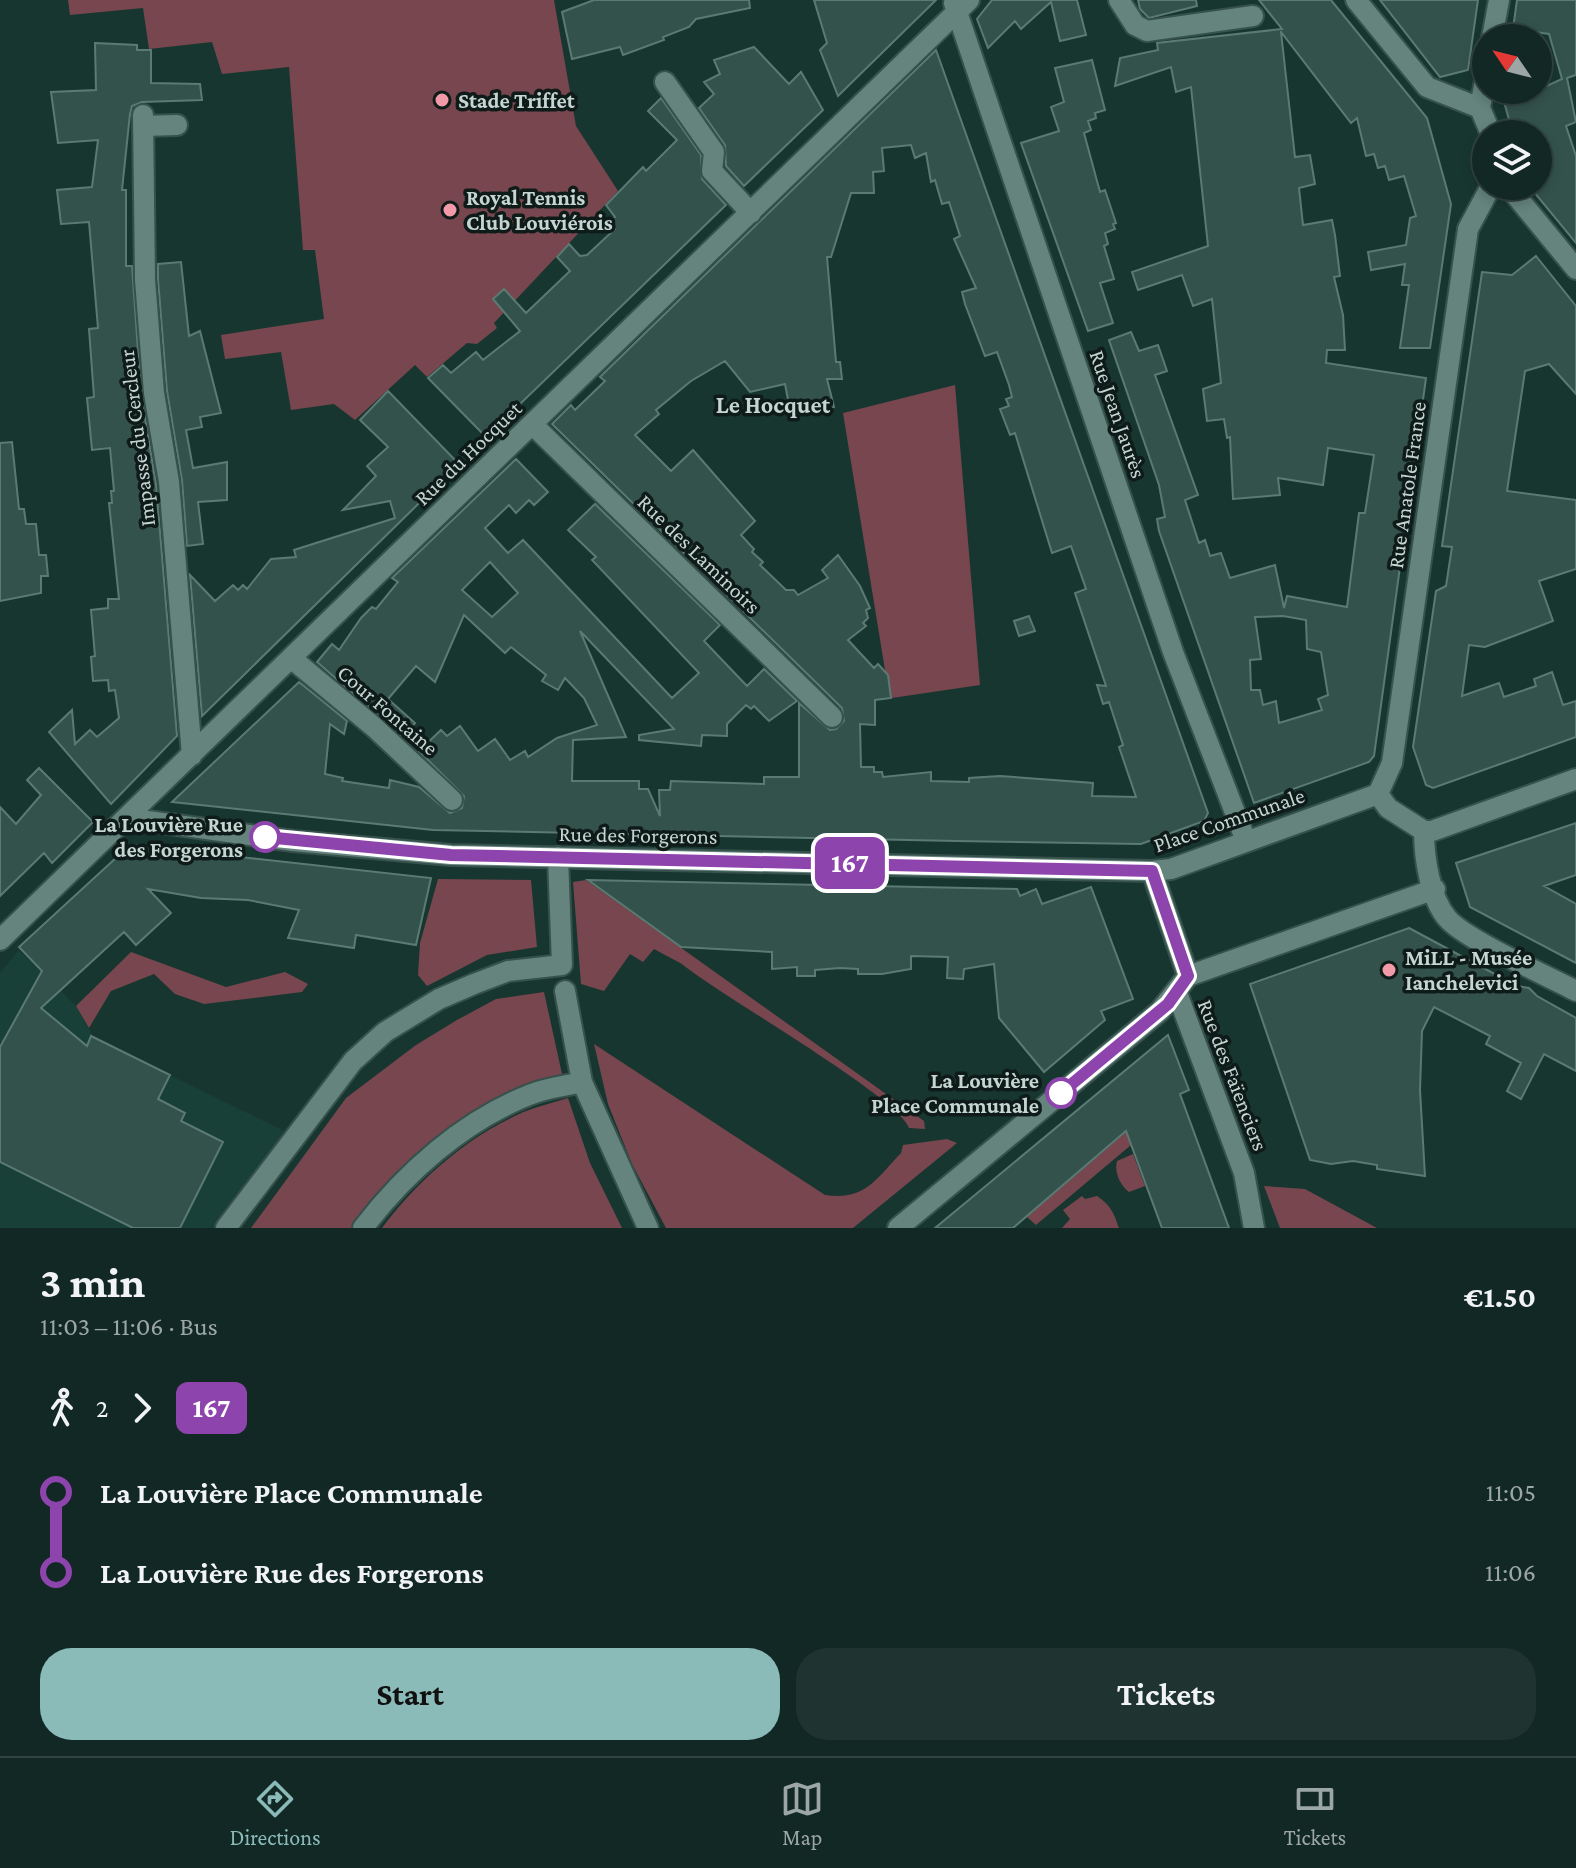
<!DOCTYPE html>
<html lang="en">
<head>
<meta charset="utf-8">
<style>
	body { margin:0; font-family:"Crimson Pro",serif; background:#1f3431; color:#f1f3f6; height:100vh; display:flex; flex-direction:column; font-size:30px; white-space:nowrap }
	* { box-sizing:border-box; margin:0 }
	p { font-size:26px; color:#9ca6a6 }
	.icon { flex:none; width:44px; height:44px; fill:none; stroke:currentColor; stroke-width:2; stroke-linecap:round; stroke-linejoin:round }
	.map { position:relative; height:1228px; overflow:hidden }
	.sheet { display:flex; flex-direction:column; background:#122824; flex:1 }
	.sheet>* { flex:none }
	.badge { padding:0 16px; border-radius:12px; font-size:28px; line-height:52px }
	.needle { width:52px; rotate:305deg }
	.buttons { position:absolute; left:1472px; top:24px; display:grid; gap:16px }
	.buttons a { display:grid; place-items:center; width:80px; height:80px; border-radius:50%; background:#122824; box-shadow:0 4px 12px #0003,0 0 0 2px #314441; font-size:40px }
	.map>.badge { position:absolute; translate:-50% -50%; box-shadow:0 0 0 4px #fff }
	.legs { display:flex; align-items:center; gap:12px; height:88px; padding:0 40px; font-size:26px }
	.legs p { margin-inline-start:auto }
	.head { display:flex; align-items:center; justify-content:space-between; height:136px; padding:0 40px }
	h1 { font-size:44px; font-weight:700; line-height:60px }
	.action { display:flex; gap:16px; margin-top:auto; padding:16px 40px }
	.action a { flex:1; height:92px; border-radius:32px; background:#8bbbb9; color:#111; font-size:32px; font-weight:700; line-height:92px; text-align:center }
	.action a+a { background:#1f3431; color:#f1f3f6 }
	ul { padding:0 40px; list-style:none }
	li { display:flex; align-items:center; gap:28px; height:80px; font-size:30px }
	li i { display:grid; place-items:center; width:12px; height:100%; margin:0 10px; background:currentColor }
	li i::after { content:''; width:20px; height:20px; margin:-10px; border:6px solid; border-radius:50%; background:#122824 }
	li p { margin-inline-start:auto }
	li:first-child i { background:linear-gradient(#0000 50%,currentColor 0) }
	li:last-child i { background:linear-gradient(currentColor 50%,#0000 0) }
	.tab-bar { display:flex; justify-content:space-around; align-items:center; height:112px; border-top:2px solid #314441; background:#122824; font-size:22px; color:#9ca6a6 }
	.tab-bar a { display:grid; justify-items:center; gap:4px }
	.tab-bar .current { color:#8bbbb9 }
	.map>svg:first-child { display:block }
</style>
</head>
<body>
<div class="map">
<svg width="1576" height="1228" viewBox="0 0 1576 1228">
	<rect width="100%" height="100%" fill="#183630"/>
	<path fill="#184039" d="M19,950L76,1006L94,1038L284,1131L216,1228H0V973Z"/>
	<path fill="#77464e" d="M68,0H554L576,126L618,191L494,323L497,328L477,344L467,343L427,377L415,365L355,420L334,404L291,410L281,352L225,359L221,335L324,319L315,250H303L289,67L222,74L212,42L149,49L143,8L70,15Z
		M955,385L980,685L851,704L837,709L885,670L843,413Z
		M438,879L531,880L537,947L487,955L427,986L418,975L420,943Z
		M586,880L924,1121L925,1129L909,1128C900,1098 718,994 682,964L654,949L643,962L630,954L604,991L581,984L573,882Z
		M131,952L226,987L285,972L308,984L302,992L204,1004L175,994L154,974L111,991L89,1028L76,1006Z
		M544,992L562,1074C470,1107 412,1149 353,1228H251L346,1098L416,1045L457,1020L496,999Z
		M594,1044L825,1195C865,1201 876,1179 901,1153L903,1145L947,1139L957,1143L853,1228H666L632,1164L608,1104Z
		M568,1098L590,1163L622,1228H382C414,1185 460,1143 509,1119C527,1109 548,1104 568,1098Z
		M1126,1132L1131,1145L1036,1225L1027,1217Z
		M1133,1154L1145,1186L1129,1192C1120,1185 1114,1172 1117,1161Z
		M1264,1186L1305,1189L1377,1228H1280Z
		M1082,1196L1085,1199L1097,1196C1111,1206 1113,1211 1119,1228H1062L1070,1219L1063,1210Z"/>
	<path fill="#34524c" stroke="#5b7a73" stroke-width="2" fill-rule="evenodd" d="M594,0H749L750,8L696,19L689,27L663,37L664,40L623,55L620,47L572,59L562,12Z
		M814,0H936L838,96L820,50L827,43Z
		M992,0H1077L1086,35L1060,41L1051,2L1021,29L1015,21L988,48L977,19Z
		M1138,0H1196L1197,6L1149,18L1140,9Z
		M1259,0H1331L1427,118L1451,204L1430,348H1400L1409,285H1402L1405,264L1371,270L1368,252L1406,245L1410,218L1416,216L1404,176L1389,180L1385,166L1378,168L1374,154L1366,156L1357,118L1351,123L1281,32L1295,157L1310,155L1315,184L1299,188L1303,225L1332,220L1335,235L1340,276L1334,277L1343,315L1345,350H1327L1326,363L1426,378L1374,756L1369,762L1254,803L1159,531L1157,519L1165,517L1159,485L1109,340L1131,332L1139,351L1158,345L1167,371L1155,375L1198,495L1185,500L1199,543L1205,540L1210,556L1221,553L1230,578L1275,565L1284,608L1287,596L1347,607L1359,513H1365L1374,455L1328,448L1323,485L1278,478L1280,495L1233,499L1230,437L1227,438L1224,419L1207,421L1203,389L1221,383L1212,299L1193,306L1182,275L1138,290L1132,272L1208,246L1191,87L1176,92L1171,67L1115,86L1120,58L1158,50L1157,43L1282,29ZM1283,616L1306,620L1307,649L1321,652L1328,695L1318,699L1322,710L1279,723L1276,701L1263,705L1260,690H1251L1250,660L1261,659L1255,617Z
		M1380,0H1478L1468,70L1440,77Z
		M1517,0H1576V75L1567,78L1576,122L1566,126L1576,156V243L1529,186H1538V134H1513L1503,98L1538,90L1562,79L1549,34L1513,29Z
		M95,43L137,45V50H151V83L200,84L202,100L142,102L132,106L130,114L122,190H126V266H132L141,394L156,484L177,736L111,804L49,732L72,710L75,744L90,730L97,737L119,718L115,690L109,691L108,680L93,681L91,657L95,656L91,610L108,608V599H119L109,503H112L111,491H114L110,448L92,450L87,398L94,397L89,329L98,328L89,222L61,224L57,190L92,187L98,140L58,143L51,92L96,90Z
		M754,47L789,84L801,72L823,110L744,186L726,166L725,145L699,108L714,94L704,82L720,74L714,60Z
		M936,50L1208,813L1204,821L1141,844L957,841L433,830L172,802L299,682L347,721L344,734L330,724L325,774L343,778L342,781L389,788L390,780L419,787L450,813L462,808L464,796L419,751L441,730L447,736L460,726L478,751L495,739L510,760L525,751L528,757L557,738L597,725L584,698L565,678L558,690L542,681L546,675L511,647L505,653L464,615L435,682L416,666L388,699L415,723L403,737L317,662L332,644L339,650L361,618L372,607L376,609L398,582L392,578L516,459L548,492L534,505L529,500L516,513L509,505L485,528L508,553L523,540L672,698L699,673L592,560L596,557L568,530L595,504L720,625L704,641L747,686L764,669L797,701L769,721L754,706L751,709L746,705L727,724V736L702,735L701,746L639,740V735L674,729L580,631L626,737L573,740L572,781H639V789H648L660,816L659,790H670L671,781L764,784V777H799V703L830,730L836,729L844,721L842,708L552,424L571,405L575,410L605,381L600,377ZM911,145L915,158L926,153L931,182L935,180L942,204L949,202L960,236L954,239L976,288L962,292L965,304L985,356L997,352L1009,385L1012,397L1006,399L1009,406L1000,409L1010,435L1015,433L1052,553L1071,546L1086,589L1075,593L1106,686L1097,685L1103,704L1109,702L1123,745L1119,747L1136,797L1092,796L1093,783L1000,776L969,778V782L931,781V772L883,777L882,772H874V767H861L860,724L875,725V700L891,698L888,675L878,664L874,668L848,640L866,626L863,623L868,618L866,610L870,608L860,586L838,555L822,570L828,578L798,595L794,590H786L760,565L763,562L752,552L754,549L741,535L755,521L693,450L671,471L635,435L659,414L656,410L691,381L725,361L750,392L785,384L791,415L834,407L827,379H842L840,362H836L827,257H831L851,193H874L873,172L884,171L882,148ZM490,562L518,593L492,617L462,590Z
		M1092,60L1105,110L1095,113L1096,118L1088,121L1091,130L1084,133L1100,192L1105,190L1116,223L1113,224L1115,229L1105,233L1108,244L1104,246L1114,279L1100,283L1113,323L1088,331L1021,143L1059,131L1051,107L1064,102L1055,68Z
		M661,98L701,155L702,179L726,205L486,437L428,378L443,365L451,373L476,352L483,360L520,331L493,299L504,289L526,313L570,271L557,257L569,244L580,256L587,255L615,229L609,221L615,217L606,205L643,167L646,171L677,140L648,111Z
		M1536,256L1576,306V394L1549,364L1525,371L1507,491L1576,500V569L1539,581L1553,621L1485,647L1469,645L1462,696L1499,683L1504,697L1536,686L1534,679L1552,672L1563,705L1576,701V737L1433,788L1426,785L1413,747L1436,591L1446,586L1452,547L1442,546L1482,272L1512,275Z
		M181,262L189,336L200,331L221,413L200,417L202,427L186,430L193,468L227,462V500L198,502L203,544L187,546L182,480L167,391L158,279V264Z
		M388,391L459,464L202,716L190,575L215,601L233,585L238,590L243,585L247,589L271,559L296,557L294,550L395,518L390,501L343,510L376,476L367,466L388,447L360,420Z
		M12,442L19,509H24L26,524H36L39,555H46L48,576H41V593L0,601V443Z
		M1029,616L1035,631L1019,636L1014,621Z
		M39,768L93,822L52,863L44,853L0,896V807L16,824L41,795L27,780Z
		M1576,823V875L1544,886L1576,904V963L1470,907L1456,863Z
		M130,845L431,878L416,945L356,935L354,948L288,938L299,910L248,900L201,898L148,889L171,913L136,945L124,932L41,1008L87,1046L91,1036L170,1075L158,1099L185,1113L181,1121L223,1142L180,1228H133L0,1162V1047L42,971L19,947Z
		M588,880L1017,889L1020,896L1036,889L1042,904L1091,887L1133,999L1101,1011L1105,1020L1044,1072L999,1018L994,964L964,969L963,979L947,978L948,957L911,956V969L882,974H858V969L840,968L815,970V976H797V967L772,969V952L681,947Z
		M1409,928L1517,986L1529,988L1537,996L1576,1018V1071L1544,1054L1521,1099L1507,1091L1521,1063L1486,1044L1490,1036L1434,1007L1422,1031L1420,1090L1425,1176L1377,1169V1165L1353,1161L1331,1164L1310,1160L1250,984Z
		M1168,1035L1189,1090L1180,1094L1229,1228H1162L1126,1131L1013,1228H935Z"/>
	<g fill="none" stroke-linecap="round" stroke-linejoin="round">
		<g stroke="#37514c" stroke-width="24">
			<path id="minor" d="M1119,0L1135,25L1147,31L1253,16
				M1356,0L1427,87L1480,108
				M954,3L1173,652L1246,841
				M1492,38L1499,0
				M665,82L714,152L712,171L751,213
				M1480,108L1486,75
				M1480,108L1491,134
				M143,115L145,280L154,393L169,482L192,755
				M143,126L177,125
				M1508,186L1576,269
				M532,424L832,717
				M291,658L374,727L452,800
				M1378,794L1392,763L1468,229L1491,186
				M126,818L293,841L451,855L1152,871L1171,869L1378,794L1388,808L1424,831
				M1424,831C1424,857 1430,898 1447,918C1464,939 1548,976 1576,991
				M1424,831H1432L1576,779
				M1152,871L1188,976
				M0,940L969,0
				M1188,976L1435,889
				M565,991L582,1082L648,1228
				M1177,993L1244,1173L1254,1228
				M226,1228L353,1061L385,1032L439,999L474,984L508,971L562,965L558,857
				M363,1228C405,1173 463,1121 529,1095C545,1088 565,1086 582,1082
				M898,1228L1160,1011L1188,976"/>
		</g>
		<use href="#minor" stroke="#64847d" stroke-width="20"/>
	</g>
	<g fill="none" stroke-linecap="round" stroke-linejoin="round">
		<g stroke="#fff" stroke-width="18">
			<path id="line-1" d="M265,837L451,855L1152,871L1188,976L1168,1004L1061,1093"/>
		</g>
		<use href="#line-1" stroke="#8e44ad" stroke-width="12"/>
	</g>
	<g fill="#f39aa9" stroke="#0e1b18" stroke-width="3">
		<circle cx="442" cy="100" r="8"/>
		<circle cx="450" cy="210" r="8"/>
		<circle cx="1389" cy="970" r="8"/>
	</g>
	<g fill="#fff" stroke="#8e44ad" stroke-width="4">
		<circle cx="265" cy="837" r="14"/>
		<circle cx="1061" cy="1093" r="14"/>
	</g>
	<g text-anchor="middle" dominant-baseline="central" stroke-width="7" stroke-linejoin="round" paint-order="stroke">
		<g font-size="22" font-weight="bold" fill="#c5d5d1" stroke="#0e1b18" text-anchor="start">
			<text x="458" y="100">Stade Triffet</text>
			<text x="466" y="197">Royal Tennis<tspan x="466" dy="25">Club Louviérois</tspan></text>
			<text x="1405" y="957">MiLL - Musée<tspan x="1405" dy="25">Ianchelevici</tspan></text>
		</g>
		<g font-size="22" fill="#c5d5d1" stroke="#0e1b18">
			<text transform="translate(1118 414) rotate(71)">Rue Jean Jaurès</text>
			<text transform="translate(137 438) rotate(-97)">Impasse du Cercleur</text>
			<text transform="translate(468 453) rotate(-44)">Rue du Hocquet</text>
			<text transform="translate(1407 485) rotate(-82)">Rue Anatole France</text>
			<text transform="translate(699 554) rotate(44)">Rue des Laminoirs</text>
			<text transform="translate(388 710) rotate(41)">Cour Fontaine</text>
			<text transform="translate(1229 820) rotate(-19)">Place Communale</text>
			<text transform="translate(638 835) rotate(1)">Rue des Forgerons</text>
			<text transform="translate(1233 1075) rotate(69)">Rue des Faïenciers</text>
		</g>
		<g font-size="22" font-weight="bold" fill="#c5d5d1" stroke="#0e1b18" text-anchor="end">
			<text x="243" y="824">La Louvière Rue<tspan x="243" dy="25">des Forgerons</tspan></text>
			<text x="1039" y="1080">La Louvière<tspan x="1039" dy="25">Place Communale</tspan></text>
		</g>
		<g font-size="24" font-weight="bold" fill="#c5d5d1" stroke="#0e1b18">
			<text x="773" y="404">Le Hocquet</text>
		</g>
	</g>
</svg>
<div class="buttons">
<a><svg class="needle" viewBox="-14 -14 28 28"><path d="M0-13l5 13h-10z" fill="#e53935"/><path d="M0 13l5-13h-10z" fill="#9ca6a6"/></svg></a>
<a><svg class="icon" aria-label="layers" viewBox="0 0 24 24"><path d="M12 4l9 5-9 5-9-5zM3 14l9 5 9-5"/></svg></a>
</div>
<b class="badge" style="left:850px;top:863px;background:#8e44ad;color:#fff">167</b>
</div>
<section class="sheet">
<div class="head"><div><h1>3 min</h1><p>11:03 – 11:06 · Bus</p></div><b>€1.50</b></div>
<div class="legs"><svg class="icon" aria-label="walk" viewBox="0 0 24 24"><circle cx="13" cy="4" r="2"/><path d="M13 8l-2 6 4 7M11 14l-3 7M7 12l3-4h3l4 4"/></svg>2<svg class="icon" aria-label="forward" viewBox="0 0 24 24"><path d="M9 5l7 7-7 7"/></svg><b class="badge" style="background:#8e44ad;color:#fff">167</b></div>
<ul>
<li><i style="color:#8e44ad"></i><b>La Louvière Place Communale</b><p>11:05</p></li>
<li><i style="color:#8e44ad"></i><b>La Louvière Rue des Forgerons</b><p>11:06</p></li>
</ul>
<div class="action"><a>Start</a><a>Tickets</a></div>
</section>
<nav class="tab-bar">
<a class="current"><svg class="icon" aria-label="directions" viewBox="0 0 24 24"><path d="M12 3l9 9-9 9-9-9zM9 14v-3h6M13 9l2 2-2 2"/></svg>Directions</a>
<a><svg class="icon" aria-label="map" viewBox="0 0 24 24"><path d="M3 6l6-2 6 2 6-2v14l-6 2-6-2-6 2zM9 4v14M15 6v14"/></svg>Map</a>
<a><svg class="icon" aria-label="tickets" viewBox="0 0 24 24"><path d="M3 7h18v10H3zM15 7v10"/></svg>Tickets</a>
</nav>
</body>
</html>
